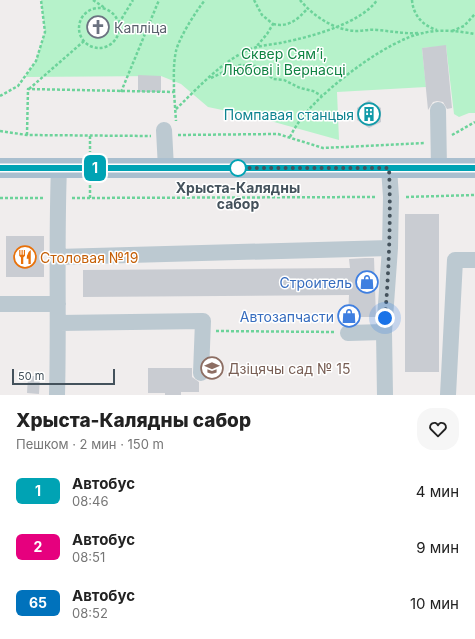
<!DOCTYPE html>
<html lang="ru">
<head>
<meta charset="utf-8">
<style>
	body { margin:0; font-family:Inter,sans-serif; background:#f6f6f6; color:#222; height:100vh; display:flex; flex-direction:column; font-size:15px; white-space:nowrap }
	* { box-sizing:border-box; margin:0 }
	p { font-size:13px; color:#767676 }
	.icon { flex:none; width:22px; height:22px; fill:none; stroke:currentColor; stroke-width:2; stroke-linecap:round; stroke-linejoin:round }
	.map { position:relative; height:395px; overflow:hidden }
	.drawer { display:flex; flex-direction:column; background:#fff; flex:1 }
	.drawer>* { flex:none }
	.badge { padding:0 8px; border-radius:6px; font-size:14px; line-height:26px }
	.scale { position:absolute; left:12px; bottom:10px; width:103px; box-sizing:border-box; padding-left:4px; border:2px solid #44525c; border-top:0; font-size:11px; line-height:14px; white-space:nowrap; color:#44525c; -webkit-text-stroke:3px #fff; paint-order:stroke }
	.you { position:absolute; width:20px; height:20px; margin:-10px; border:3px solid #fff; border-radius:50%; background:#1a73e8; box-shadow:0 0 0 6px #1a73e833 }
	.map>.badge { position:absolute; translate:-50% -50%; box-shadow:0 0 0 2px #fff }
	.round { display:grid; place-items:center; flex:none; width:42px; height:42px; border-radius:16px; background:#f6f6f6 }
	.headline { display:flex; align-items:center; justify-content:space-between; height:68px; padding:0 16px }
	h1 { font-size:19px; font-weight:800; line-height:30px }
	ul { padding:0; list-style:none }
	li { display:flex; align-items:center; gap:12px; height:56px; padding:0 16px }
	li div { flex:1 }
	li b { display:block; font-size:15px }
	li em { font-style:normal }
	li .badge { min-width:44px; font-weight:700; text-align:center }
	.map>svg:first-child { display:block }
</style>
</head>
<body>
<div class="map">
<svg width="475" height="395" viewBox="0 0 475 395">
	<rect width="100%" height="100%" fill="#f0eded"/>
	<path fill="#b6f2ca" d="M41,0H475V113H469L459,117L454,114L446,46L422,48L426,87L337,92L339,140L256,117L208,107L181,84L161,76L25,77L36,61L45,32Z"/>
	<path fill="#c9ccd2" d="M90 27a8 8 0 1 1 16 0a8 8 0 1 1-16 0Z
		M446,45L452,108L447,109L443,102L437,101L433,102L428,110L422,48Z
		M138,75L161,76V92H138Z
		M369,100L381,108V122L369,128L357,120V108Z
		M405,214H439V372H405Z
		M6,236H44V277H6Z
		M365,258H374L376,317H348L349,295L83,297V270L350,268L349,259Z
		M148,368H192V377L199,382V392H181V395H165V393H148Z
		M28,376H40L39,394L27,393Z"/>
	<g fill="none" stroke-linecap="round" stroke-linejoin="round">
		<path stroke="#6cd39a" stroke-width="2.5" stroke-dasharray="3 2" stroke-linecap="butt" d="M93,0L105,8
			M254,0L262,15L273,24L267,34L256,47
			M300,0C313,16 334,30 356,31C363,31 370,29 377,30C391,31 403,34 418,33
			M412,0C413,15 423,26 437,30
			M79 28a20 20 0 1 1 40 0a20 20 0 1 1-40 0Z
			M119,23L133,0
			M273,24C289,28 298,19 308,8
			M452,31L464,26L475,14
			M211,78L234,67L241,65L255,66L262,69L273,79L284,80L300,88L313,91L322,96
			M29,89L84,41
			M121,92L159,0
			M174,92C174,79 173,65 176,51C179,38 196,11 205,0
			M0,96L18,86L36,61L45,32L41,0
			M176,109C197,89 219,64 246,51C258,45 272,45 285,42C310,37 362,23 377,0
			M0,131L27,135L151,136
			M27,135L28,89L174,92L176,121
			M178,135L278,134L323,148L425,143
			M452,135L475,122
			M90,136V152
			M290,137C294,129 299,121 305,114C328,86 388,40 423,33C439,29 459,31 475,34
			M90,185V198
			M406,197L475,195
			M0,198H45
			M72,198L377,197
			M216,331L335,332"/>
		<path stroke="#bcc9d1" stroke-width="16" d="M438,110L439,168
			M164,130L166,168
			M57,257L390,248
			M0,304H58
			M59,323L203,321L201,373
			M348,333L384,332
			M57,395C59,319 56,244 59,168
			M385,395L384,332L390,248L391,197L389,168
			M448,395L455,260H475"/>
		<path stroke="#aabfcf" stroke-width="20" d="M0,168H475"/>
	</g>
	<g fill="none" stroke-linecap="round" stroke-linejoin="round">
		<g stroke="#fff" stroke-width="9">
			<path id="line" d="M0,168H475"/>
		</g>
		<use href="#line" stroke="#00a3b4" stroke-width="6"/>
		<path stroke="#44525c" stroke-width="4" stroke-dasharray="0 7.2" d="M238,168H233H389C391,218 389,268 385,318"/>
	</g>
	<defs>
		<g id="church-ring" transform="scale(1.15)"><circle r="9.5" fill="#fff" stroke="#6b7280" stroke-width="1.5"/><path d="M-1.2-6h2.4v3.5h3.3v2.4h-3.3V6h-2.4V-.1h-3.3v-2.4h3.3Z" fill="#6b7280"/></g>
		<g id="building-ring" transform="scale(1.15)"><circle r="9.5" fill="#fff" stroke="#0f9aa8" stroke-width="1.5"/><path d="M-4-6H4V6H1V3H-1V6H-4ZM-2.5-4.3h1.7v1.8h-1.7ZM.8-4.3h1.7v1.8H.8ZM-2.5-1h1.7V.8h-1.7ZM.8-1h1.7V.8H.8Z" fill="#0f9aa8"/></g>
		<g id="restaurant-ring" transform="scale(1.15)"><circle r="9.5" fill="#fff" stroke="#e8710a" stroke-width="1.5"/><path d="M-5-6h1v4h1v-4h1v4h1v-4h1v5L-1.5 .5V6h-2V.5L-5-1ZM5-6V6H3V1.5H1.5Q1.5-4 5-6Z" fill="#e8710a"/></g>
		<g id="shop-ring" transform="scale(1.15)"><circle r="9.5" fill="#fff" stroke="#3f7fe0" stroke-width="1.5"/><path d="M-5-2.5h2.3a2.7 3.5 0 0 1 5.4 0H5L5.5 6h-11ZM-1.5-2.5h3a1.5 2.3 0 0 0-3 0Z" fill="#3f7fe0"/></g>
		<g id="school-ring" transform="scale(1.15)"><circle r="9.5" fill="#fff" stroke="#8d6e63" stroke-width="1.5"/><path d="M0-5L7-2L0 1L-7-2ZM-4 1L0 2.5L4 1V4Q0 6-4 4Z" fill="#8d6e63"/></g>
	</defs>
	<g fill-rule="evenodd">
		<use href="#church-ring" x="98" y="27"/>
		<use href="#building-ring" x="369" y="114"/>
		<use href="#restaurant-ring" x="25" y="257"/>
		<use href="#shop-ring" x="367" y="282"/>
		<use href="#shop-ring" x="349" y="316"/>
		<use href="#school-ring" x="212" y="368"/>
	</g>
	<circle fill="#fff" stroke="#00a3b4" stroke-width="2" cx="238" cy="168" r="8"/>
	<g text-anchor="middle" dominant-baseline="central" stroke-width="3" stroke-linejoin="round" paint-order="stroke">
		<g font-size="14" fill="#5b616d" stroke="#fff" text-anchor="start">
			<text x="114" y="27">Капліца</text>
		</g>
		<g font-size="14" fill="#0f8342" stroke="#fff">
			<text x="284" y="53">Сквер Сямʼі,<tspan x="284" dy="16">Любові і Вернасці</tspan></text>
		</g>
		<g font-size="14" fill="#0d838f" stroke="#fff" text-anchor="end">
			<text x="354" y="114">Помпавая станцыя</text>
		</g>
		<g font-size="14" font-weight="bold" fill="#44525c" stroke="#fff">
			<text x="238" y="187">Хрыста-Калядны<tspan x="238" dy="16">сабор</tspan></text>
		</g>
		<g font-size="14" fill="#c56008" stroke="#fff" text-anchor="start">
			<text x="40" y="257">Столовая №19</text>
		</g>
		<g font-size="14" fill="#366cbe" stroke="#fff" text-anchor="end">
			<text x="352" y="282">Строитель</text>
			<text x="334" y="316">Автозапчасти</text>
		</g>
		<g font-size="14" fill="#785e54" stroke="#fff" text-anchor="start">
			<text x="228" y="368">Дзіцячы сад № 15</text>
		</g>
	</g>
</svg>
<div class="scale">50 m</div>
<div class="you" style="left:385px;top:318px"></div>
<b class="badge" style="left:95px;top:168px;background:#00a3b4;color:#fff">1</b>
</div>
<section class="drawer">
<div class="headline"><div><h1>Хрыста-Калядны сабор</h1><p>Пешком · 2 мин · 150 m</p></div><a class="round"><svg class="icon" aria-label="heart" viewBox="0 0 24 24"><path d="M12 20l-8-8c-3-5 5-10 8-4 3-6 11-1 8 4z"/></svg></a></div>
<ul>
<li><span class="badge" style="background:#00a3b4;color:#fff">1</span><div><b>Автобус</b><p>08:46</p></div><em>4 мин</em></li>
<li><span class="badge" style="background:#e6007e;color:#fff">2</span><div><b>Автобус</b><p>08:51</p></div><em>9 мин</em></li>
<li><span class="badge" style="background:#0072bc;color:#fff">65</span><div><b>Автобус</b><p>08:52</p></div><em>10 мин</em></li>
</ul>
</section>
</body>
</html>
